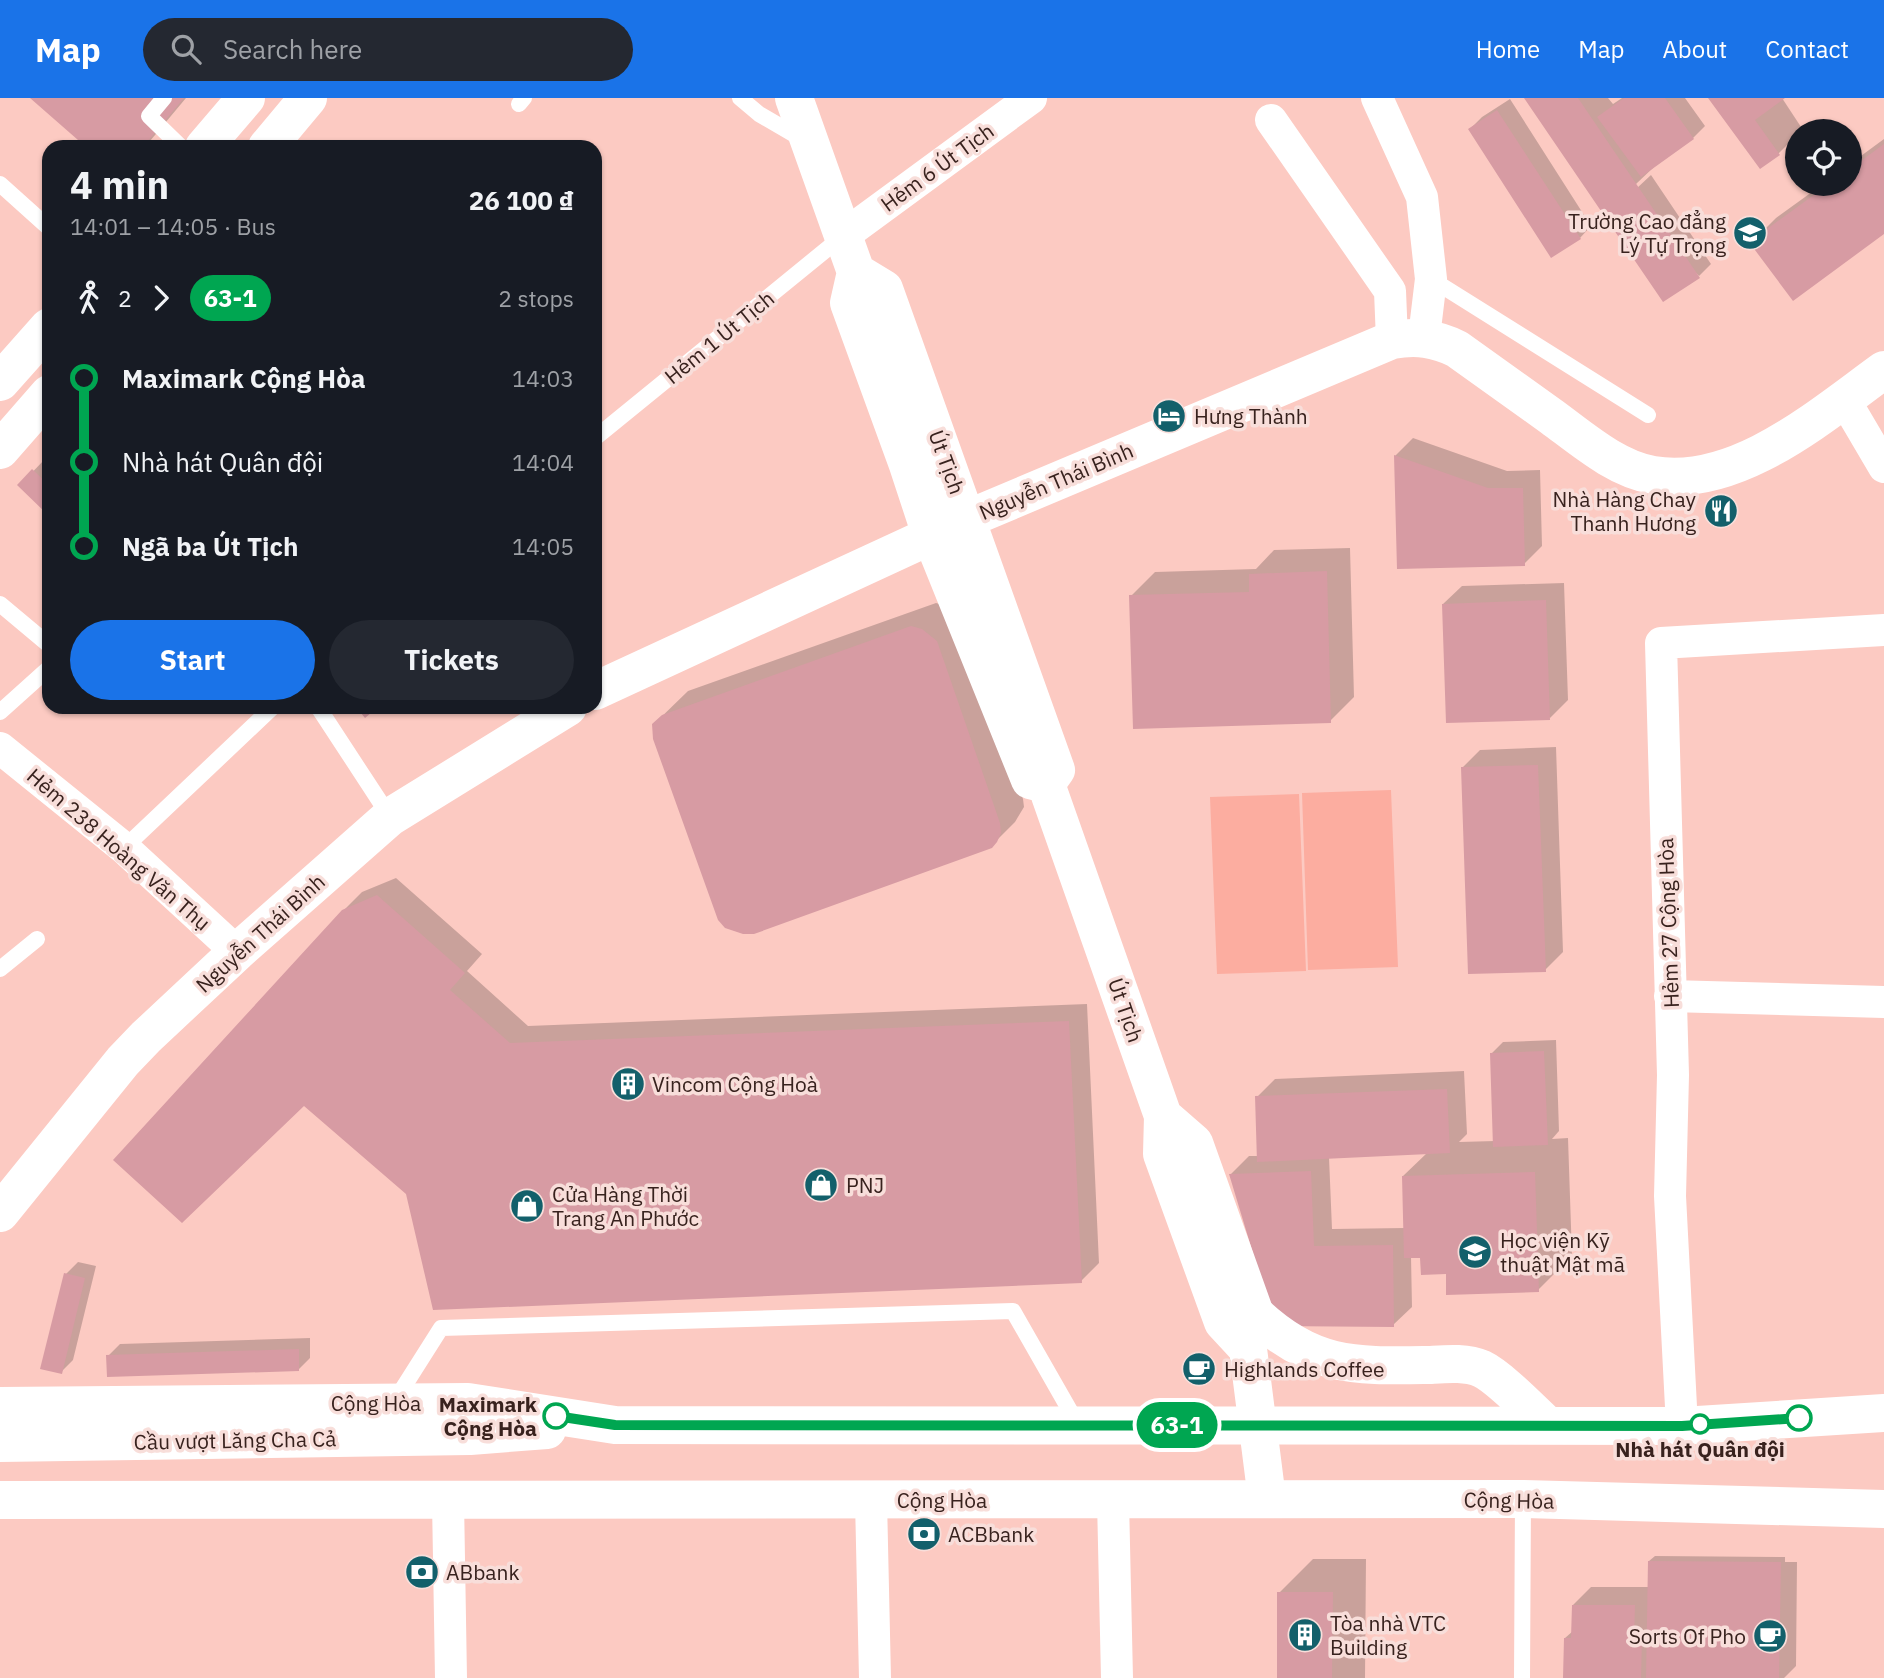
<!DOCTYPE html>
<html lang="en">
<head>
<meta charset="utf-8">
<style>
	body { margin:0; font-family:"IBM Plex Sans",sans-serif; background:#242831; color:#f1f3f6; height:100vh; display:flex; flex-direction:column; font-size:26px; white-space:nowrap }
	* { box-sizing:border-box; margin:0 }
	p { font-size:23px; color:#9ea1a6 }
	.icon { flex:none; width:38px; height:38px; fill:none; stroke:currentColor; stroke-width:2; stroke-linecap:round; stroke-linejoin:round }
	.map { position:relative; flex:1; overflow:hidden }
	.sheet { position:absolute; left:42px; top:42px; width:560px; height:574px; display:flex; flex-direction:column; background:#171b24; border-radius:21px; box-shadow:0 2px 5px #0004 }
	.sheet>* { flex:none }
	.badge { padding:0 14px; border-radius:23px; font-size:24px; line-height:46px }
	.controls { position:absolute; left:1785px; top:21px; display:grid; gap:14px }
	.controls a { display:grid; place-items:center; width:77px; height:77px; border-radius:50%; background:#171b24; box-shadow:0 2px 5px #0004; font-size:35px }
	.map>.badge { position:absolute; translate:-50% -50%; box-shadow:0 0 0 4px #fff }
	.legs { display:flex; align-items:center; gap:10px; height:77px; padding:0 28px; font-size:23px }
	.legs p { margin-inline-start:auto }
	.head { display:flex; align-items:center; justify-content:space-between; height:119px; padding:0 28px }
	h1 { font-size:38px; font-weight:700; line-height:52px }
	.primary-button { display:flex; gap:14px; margin-top:auto; padding:14px 28px }
	.primary-button a { flex:1; height:80px; border-radius:42px; background:#1a73e8; color:#fff; font-size:28px; font-weight:700; line-height:80px; text-align:center }
	.primary-button a+a { background:#242831; color:#f1f3f6 }
	ul { padding:0 28px; list-style:none }
	li { display:flex; align-items:center; gap:24px; height:84px; font-size:26px }
	li i { display:grid; place-items:center; width:10px; height:100%; margin:0 9px; background:currentColor }
	li i::after { content:''; width:18px; height:18px; margin:-9px; border:5px solid; border-radius:50%; background:#171b24 }
	li p { margin-inline-start:auto }
	li:first-child i { background:linear-gradient(#0000 50%,currentColor 0) }
	li:last-child i { background:linear-gradient(currentColor 50%,#0000 0) }
	header { display:flex; align-items:center; gap:42px; box-sizing:border-box; height:98px; padding:0 35px; background:#1a73e8; color:#fff }
	header strong { font-size:33px }
	nav { display:flex; gap:38px; margin-inline-start:auto; font-size:24px }
	.search { width:490px; height:63px; background:#242831; display:flex; align-items:center; gap:18px; box-sizing:border-box; padding:0 24px; border-radius:38px; color:#9ea1a6; font-size:26px }
	.map>svg:first-child { display:block }
</style>
</head>
<body>
<header>
<strong>Map</strong>
<div class="search"><svg class="icon" aria-label="search" viewBox="0 0 24 24"><circle cx="10" cy="10" r="6"/><path d="M15 15l6 6"/></svg>Search here</div>
<nav><a>Home</a><a>Map</a><a>About</a><a>Contact</a></nav>
</header>
<div class="map">
<svg width="1884" height="1580" viewBox="0 0 1884 1580">
	<rect width="100%" height="100%" fill="#fccac2"/>
	<path fill="#fcada0" d="M1391,692L1398,869L1308,872L1302,695Z
		M1299,696L1306,873L1217,876L1210,699Z"/>
	<path fill="#0003" fill-rule="evenodd" d="M32,0H186L145,49H89Z
		M1526,0H1608L1613,6L1622,0H1685L1705,28L1693,40L1655,68L1636,86V91L1651,77L1711,166L1699,178Z
		M1710,0H1782L1803,32L1797,33V37L1779,55L1760,69Z
		M1510,1L1591,128L1580,140L1470,31L1482,19Z
		M1884,41V134L1752,144L1776,120L1823,86H1850V66Z
		M1413,340L1507,373L1540,372L1542,448L1524,466L1395,358Z
		M45,361L49,364V415L20,387Z
		M1350,450L1354,599L1330,623L1131,498L1155,474L1256,471L1274,452Z
		M1564,485L1568,602L1550,620L1443,506L1462,488Z
		M936,505L946,508L960,520L1023,701L1024,709L1015,724L991,748L653,627L688,593Z
		M1556,649L1563,854L1545,872L1462,670L1480,652Z
		M396,780L482,856L467,873L528,928L1087,906L1099,1165L1081,1183L434,1210L343,813L362,794Z
		M1556,942L1559,1033L1552,1041L1568,1040L1572,1158L1538,1192L1447,1174L1422,1158H1411L1412,1209L1393,1227L1231,1076L1249,1058H1259L1257,999L1275,981L1464,973L1467,1036L1459,1044L1495,1043L1491,956L1503,944ZM1427,1055L1403,1078L1405,1130L1332,1131L1329,1059Z
		M78,1164L96,1168L73,1262L61,1274L66,1176Z
		M310,1240V1260L298,1272L108,1258L120,1246Z
		M1655,1458L1785,1459V1464H1797L1796,1568L1784,1580H1565V1540L1573,1533V1507L1591,1489H1649V1463Z
		M1313,1461H1366L1365,1580H1279V1495Z"/>
	<path fill="#d79ba3" d="M30,0H184L143,49H86Z
		M1524,0H1578L1700,180L1663,204Z
		M1624,0H1665L1694,41L1641,79L1597,19Z
		M1708,0H1785L1755,22L1780,57L1760,71Z
		M1497,12L1581,141L1551,160L1468,31Z
		M1884,46V136L1793,203L1749,144L1829,86H1850V71Z
		M1394,357L1488,390H1523L1525,468L1397,471Z
		M32,371L49,387V418L17,387Z
		M1327,473L1331,625L1133,631L1129,497L1249,494V476Z
		M1546,502L1550,622L1446,625L1442,506Z
		M911,528L922,531L937,543L1000,725L1001,735L997,744L992,750L754,836H743L725,830L718,822L653,641L652,626L662,617Z
		M356,609H378L365,620Z
		M1538,667L1546,874L1468,876L1461,669Z
		M377,797L465,875L450,892L510,945L1069,923L1082,1185L433,1212L406,1096L304,1008L182,1125L113,1062L342,812Z
		M1544,953L1548,1047L1493,1049L1490,955Z
		M1447,991L1450,1055L1257,1064L1255,998Z
		M1311,1073L1314,1148L1393,1147L1394,1229L1275,1228L1229,1076Z
		M1535,1074L1539,1194L1446,1197V1176L1421,1177L1420,1160H1404L1402,1078Z
		M64,1175L85,1180L62,1276L40,1271Z
		M299,1251V1273L107,1279L106,1257Z
		M1648,1463L1781,1464L1779,1580H1646Z
		M1277,1494H1333L1332,1580H1277Z
		M1572,1507H1635L1634,1540H1642L1641,1580H1563L1564,1540H1571Z"/>
	<g fill="none" stroke-linecap="round" stroke-linejoin="round">
		<path stroke="#fff" stroke-width="16" d="M164,0L149,18L181,49
			M740,0L759,16L802,41
			M519,6L524,0
			M0,86L49,130
			M1431,181L1648,317
			M595,340L843,138
			M0,506L49,547
			M318,609L390,719
			M0,614L49,570
			M124,750L273,609
			M0,871L37,841
			M396,1301L441,1230L1013,1213L1077,1325
			M1522,1580L1523,1401"/>
		<path stroke="#fff" stroke-width="32" d="M1377,0L1422,99L1431,181L1424,239
			M1271,22L1390,193L1392,242
			M843,138L1031,0
			M1844,301L1884,369
			M0,650L124,750L237,854
			M1670,898L1884,904
			M1682,1328L1670,1098L1673,977L1661,545L1884,532
			M448,1402L451,1580
			M871,1402L875,1580
			M1113,1402L1117,1580"/>
		<path stroke="#fff" stroke-width="38" d="M794,0L856,174L849,205L908,367L931,437L1030,682L1046,686
			M856,174L884,191L1056,672L1046,686
			M595,593L967,421L1392,242C1416,238 1435,240 1457,251C1489,274 1521,297 1552,319C1582,341 1616,371 1653,377C1737,391 1820,318 1884,272
			M1046,686L1163,1018L1162,1056L1223,1224L1248,1251
			M1163,1018L1194,1045L1255,1216L1248,1251L1267,1401
			M0,1115L123,963L146,939L237,854L390,719L568,609"/>
		<path stroke="#fff" stroke-width="38" d="M204,49L246,0
			M267,49L308,0
			M0,284L49,229
			M0,352L49,296
			M1255,1216C1312,1270 1355,1268 1429,1267C1446,1266 1466,1264 1482,1271C1499,1279 1532,1313 1547,1327
			M0,1308L468,1304L615,1327L1682,1328L1884,1315
			M0,1345L470,1338L547,1332
			M0,1402L1523,1401L1884,1411"/>
	</g>
	<g fill="none" stroke-linecap="round" stroke-linejoin="round">
		<g stroke="#fff" stroke-width="16">
			<path id="line-1" d="M556,1318L615,1327L1682,1328L1799,1320"/>
		</g>
		<use href="#line-1" stroke="#00a651" stroke-width="10"/>
	</g>
	<defs>
		<g id="university-disc" transform="scale(1.75)"><circle r="9.5" fill="#13606b" stroke="#f8deda"/><path d="M0-5L7-2L0 1L-7-2ZM-4 1L0 2.5L4 1V4Q0 6-4 4Z" fill="#fff"/></g>
		<g id="hotel-disc" transform="scale(1.75)"><circle r="9.5" fill="#13606b" stroke="#f8deda"/><path d="M-6-4.5h1.5V1H6V5H4.5V3h-9V5H-6ZM-4 0a1.8 1.8 0 1 1 3.6 0ZM.5 0V-2.5h3Q6-2.5 6 0Z" fill="#fff"/></g>
		<g id="restaurant-disc" transform="scale(1.75)"><circle r="9.5" fill="#13606b" stroke="#f8deda"/><path d="M-5-6h1v4h1v-4h1v4h1v-4h1v5L-1.5 .5V6h-2V.5L-5-1ZM5-6V6H3V1.5H1.5Q1.5-4 5-6Z" fill="#fff"/></g>
		<g id="building-disc" transform="scale(1.75)"><circle r="9.5" fill="#13606b" stroke="#f8deda"/><path d="M-4-6H4V6H1V3H-1V6H-4ZM-2.5-4.3h1.7v1.8h-1.7ZM.8-4.3h1.7v1.8H.8ZM-2.5-1h1.7V.8h-1.7ZM.8-1h1.7V.8H.8Z" fill="#fff"/></g>
		<g id="shop-disc" transform="scale(1.75)"><circle r="9.5" fill="#13606b" stroke="#f8deda"/><path d="M-5-2.5h2.3a2.7 3.5 0 0 1 5.4 0H5L5.5 6h-11ZM-1.5-2.5h3a1.5 2.3 0 0 0-3 0Z" fill="#fff"/></g>
		<g id="school-disc" transform="scale(1.75)"><circle r="9.5" fill="#13606b" stroke="#f8deda"/><path d="M0-5L7-2L0 1L-7-2ZM-4 1L0 2.5L4 1V4Q0 6-4 4Z" fill="#fff"/></g>
		<g id="cafe-disc" transform="scale(1.75)"><circle r="9.5" fill="#13606b" stroke="#f8deda"/><path d="M-5.5-4.5H6V0H3Q3 3.5 0 3.5H-2.5Q-5.5 3.5-5.5 0ZM3-3.2v2h1.7v-2ZM-6 4.5H4V6H-6Z" fill="#fff"/></g>
		<g id="bank-disc" transform="scale(1.75)"><circle r="9.5" fill="#13606b" stroke="#f8deda"/><path d="M-6-4H6V4H-6ZM0-2.3a2.3 2.3 0 1 0 0 4.6a2.3 2.3 0 1 0 0-4.6Z" fill="#fff"/></g>
	</defs>
	<g fill-rule="evenodd">
		<use href="#university-disc" x="1750" y="135"/>
		<use href="#hotel-disc" x="1169" y="318"/>
		<use href="#restaurant-disc" x="1721" y="413"/>
		<use href="#building-disc" x="628" y="986"/>
		<use href="#shop-disc" x="821" y="1087"/>
		<use href="#shop-disc" x="527" y="1108"/>
		<use href="#school-disc" x="1475" y="1154"/>
		<use href="#cafe-disc" x="1199" y="1271"/>
		<use href="#bank-disc" x="924" y="1436"/>
		<use href="#bank-disc" x="422" y="1474"/>
		<use href="#building-disc" x="1305" y="1537"/>
		<use href="#cafe-disc" x="1770" y="1538"/>
	</g>
	<g fill="#fff" stroke="#00a651" stroke-width="3.5">
		<circle cx="556" cy="1318" r="12"/>
		<circle cx="1799" cy="1320" r="12"/>
		<circle cx="1700" cy="1326" r="9"/>
	</g>
	<g text-anchor="middle" dominant-baseline="central" stroke-width="7" stroke-linejoin="round" paint-order="stroke">
		<g font-size="21" fill="#38221e" stroke="#f8deda">
			<text transform="translate(937 69) rotate(-36)">Hẻm 6 Út Tịch</text>
			<text transform="translate(719 239) rotate(-39)">Hẻm 1 Út Tịch</text>
			<text transform="translate(947 364) rotate(70)">Út Tịch</text>
			<text transform="translate(1056 383) rotate(-23)">Nguyễn Thái Bình</text>
			<text transform="translate(119 751) rotate(41)">Hẻm 238 Hoàng Văn Thụ</text>
			<text transform="translate(1668 825) rotate(-92)">Hẻm 27 Cộng Hòa</text>
			<text transform="translate(260 835) rotate(-42)">Nguyễn Thái Bình</text>
			<text transform="translate(1126 912) rotate(71)">Út Tịch</text>
			<text x="376" y="1305">Cộng Hòa</text>
			<text transform="translate(235 1342) rotate(-1)">Cầu vượt Lăng Cha Cả</text>
			<text x="942" y="1402">Cộng Hòa</text>
			<text transform="translate(1509 1402) rotate(1)">Cộng Hòa</text>
		</g>
		<g font-size="21" fill="#38221e" stroke="#f8deda" text-anchor="start">
			<text x="1726" y="123" text-anchor="end">Trường Cao đẳng<tspan x="1726" dy="24">Lý Tự Trọng</tspan></text>
			<text x="1194" y="318">Hưng Thành</text>
			<text x="1696" y="401" text-anchor="end">Nhà Hàng Chay<tspan x="1696" dy="24">Thanh Hương</tspan></text>
			<text x="652" y="986">Vincom Cộng Hoà</text>
			<text x="846" y="1087">PNJ</text>
			<text x="552" y="1096">Cửa Hàng Thời<tspan x="552" dy="24">Trang An Phước</tspan></text>
			<text x="1500" y="1142">Học viện Kỹ<tspan x="1500" dy="24">thuật Mật mã</tspan></text>
			<text x="1224" y="1271">Highlands Coffee</text>
			<text x="948" y="1436">ACBbank</text>
			<text x="446" y="1474">ABbank</text>
			<text x="1330" y="1525">Tòa nhà VTC<tspan x="1330" dy="24">Building</tspan></text>
			<text x="1746" y="1538" text-anchor="end">Sorts Of Pho</text>
		</g>
		<g font-size="21" font-weight="bold" fill="#38221e" stroke="#f8deda" text-anchor="end">
			<text x="537" y="1306">Maximark<tspan x="537" dy="24">Cộng Hòa</tspan></text>
			<text x="1700" y="1351" text-anchor="middle">Nhà hát Quân đội</text>
		</g>
	</g>
</svg>
<div class="controls">
<a><svg class="icon" aria-label="locate" viewBox="0 0 24 24"><circle cx="12" cy="12" r="6"/><path d="M12 2v4M12 18v4M2 12h4M18 12h4"/></svg></a>
</div>
<b class="badge" style="left:1177px;top:1327px;background:#00a651;color:#fff">63-1</b>
<section class="sheet">
<div class="head"><div><h1>4 min</h1><p>14:01 – 14:05 · Bus</p></div><b>26 100 ₫</b></div>
<div class="legs"><svg class="icon" aria-label="walk" viewBox="0 0 24 24"><circle cx="13" cy="4" r="2"/><path d="M13 8l-2 6 4 7M11 14l-3 7M7 12l3-4h3l4 4"/></svg>2<svg class="icon" aria-label="forward" viewBox="0 0 24 24"><path d="M9 5l7 7-7 7"/></svg><b class="badge" style="background:#00a651;color:#fff">63-1</b><p>2 stops</p></div>
<ul>
<li><i style="color:#00a651"></i><b>Maximark Cộng Hòa</b><p>14:03</p></li>
<li><i style="color:#00a651"></i><span>Nhà hát Quân đội</span><p>14:04</p></li>
<li><i style="color:#00a651"></i><b>Ngã ba Út Tịch</b><p>14:05</p></li>
</ul>
<div class="primary-button"><a>Start</a><a>Tickets</a></div>
</section>
</div>
</body>
</html>
